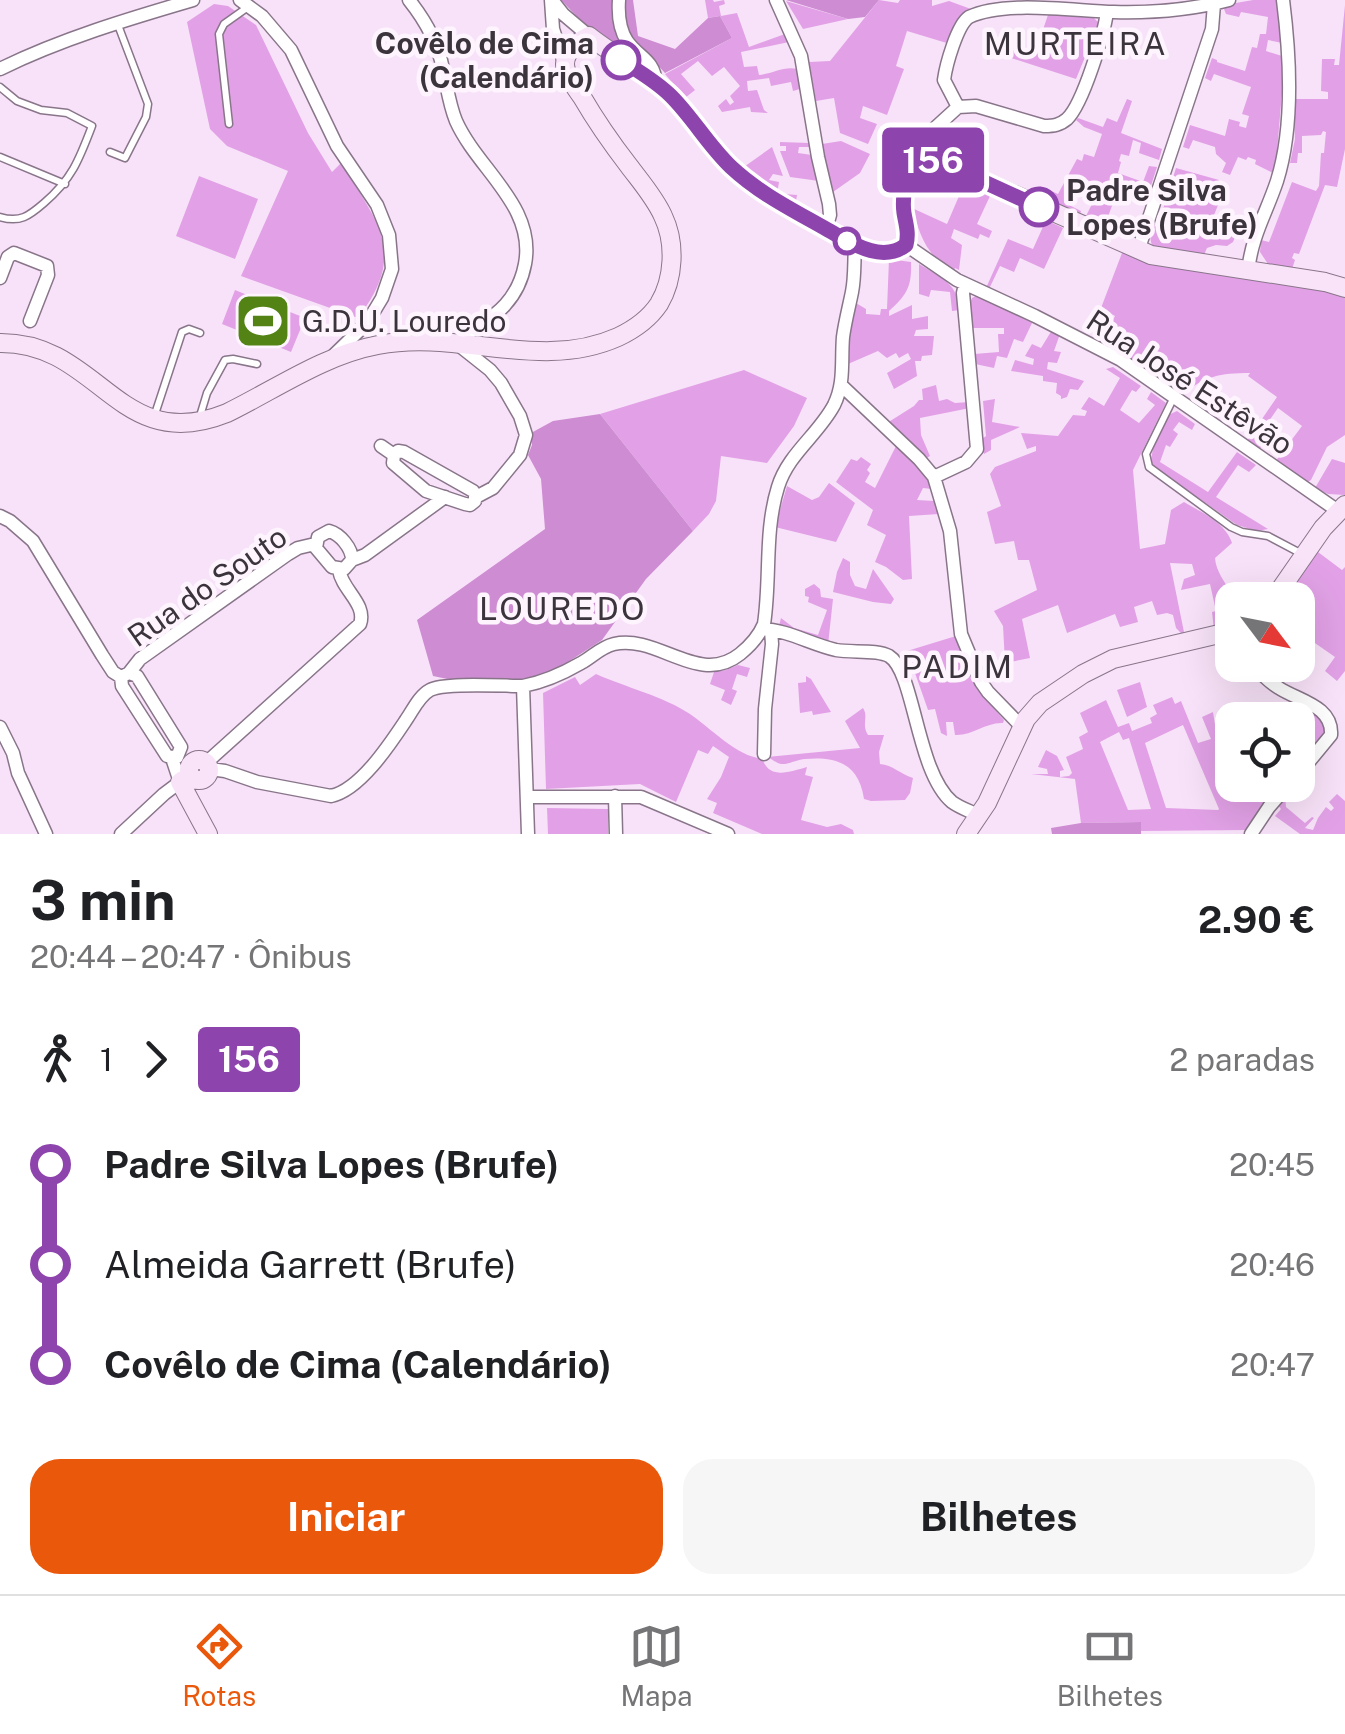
<!DOCTYPE html>
<html lang="pt">
<head>
<meta charset="utf-8">
<style>
	body { margin:0; font-family:"Public Sans",sans-serif; background:#f6f6f6; color:#202124; height:100vh; display:flex; flex-direction:column; font-size:38px; white-space:nowrap }
	* { box-sizing:border-box; margin:0 }
	p { font-size:32px; color:#757577 }
	.icon { flex:none; width:55px; height:55px; fill:none; stroke:currentColor; stroke-width:2; stroke-linecap:round; stroke-linejoin:round }
	.map { position:relative; height:834px; overflow:hidden }
	.details { display:flex; flex-direction:column; background:#fff; flex:1 }
	.details>* { flex:none }
	.badge { padding:0 20px; border-radius:8px; font-size:35px; line-height:65px }
	.needle { width:65px; rotate:122deg }
	.buttons { position:absolute; left:1215px; top:582px; display:grid; gap:20px }
	.buttons a { display:grid; place-items:center; width:100px; height:100px; border-radius:20px; background:#fff; box-shadow:0 10px 40px #0002; font-size:50px }
	.map>.badge { position:absolute; translate:-50% -50%; box-shadow:0 0 0 5px #fff }
	.legs { display:flex; align-items:center; gap:15px; height:110px; padding:0 30px; font-size:32px }
	.legs p { margin-inline-start:auto }
	.headline { display:flex; align-items:center; justify-content:space-between; height:170px; padding:0 30px }
	h1 { font-size:55px; font-weight:700; line-height:75px }
	.action { display:flex; gap:20px; margin-top:auto; padding:20px 30px }
	.action a { flex:1; height:115px; border-radius:30px; background:#ea580c; color:#fff; font-size:40px; font-weight:700; line-height:115px; text-align:center }
	.action a+a { background:#f6f6f6; color:#202124 }
	ul { padding:0 30px; list-style:none }
	li { display:flex; align-items:center; gap:35px; height:100px; font-size:38px }
	li i { display:grid; place-items:center; width:15px; height:100%; margin:0 12px; background:currentColor }
	li i::after { content:''; width:25px; height:25px; margin:-12px; border:8px solid; border-radius:50%; background:#fff }
	li p { margin-inline-start:auto }
	li:first-child i { background:linear-gradient(#0000 50%,currentColor 0) }
	li:last-child i { background:linear-gradient(currentColor 50%,#0000 0) }
	.menu { display:flex; justify-content:space-around; align-items:center; height:140px; border-top:2px solid #e0e0e0; background:#fff; font-size:28px; color:#757577 }
	.menu a { display:grid; justify-items:center; gap:5px }
	.menu .current { color:#ea580c }
	.map>svg:first-child { display:block }
</style>
</head>
<body>
<div class="map">
<svg width="1345" height="834" viewBox="0 0 1345 834">
	<rect width="100%" height="100%" fill="#f8e2f9"/>
	<path fill="#e2a1e6" fill-rule="evenodd" d="M705,0H713L714,2L724,0L725,4L719,6L721,16L737,13L749,47L785,34L789,42L741,52L744,67L757,66L759,75C772,74 784,66 797,69L800,89L793,91L791,82L771,86L769,78L747,81L748,91L757,90L764,110L768,113L751,112L750,107L722,112L718,106L726,99L730,105L734,102L730,96L740,86L724,67L712,76L698,61L681,74L695,90L685,98L665,74L732,38L720,16L708,18Z
		M879,0L898,3L900,0H932V6L949,1L971,9L957,22L950,44L907,31L896,66L904,69L887,115L863,106L860,118L877,124L868,144L840,133L834,98L816,101L809,62L830,61Z
		M1253,0H1277L1282,43L1268,40L1266,51L1282,56V92L1276,164L1273,173L1255,164L1256,160L1248,157L1246,160L1238,157L1230,175L1222,172L1226,163L1216,154L1215,147L1193,140L1189,149L1183,147L1190,125L1225,136L1229,119L1240,122L1239,126L1246,128L1249,116L1242,114L1251,87L1214,74L1211,81L1205,78L1212,58L1217,60V62L1245,71L1252,47L1257,48L1260,34H1266L1268,17L1241,12L1239,17L1226,14L1224,9L1230,4Z
		M786,1L848,19L803,29Z
		M214,4L228,6L256,25L308,133L332,172L341,163C378,223 408,253 358,318L241,276L288,171L227,146L210,129L187,22Z
		M1345,5V149L1337,187L1325,185L1299,254L1294,253L1292,258L1295,260L1292,269L1270,267L1260,252L1261,240L1269,242L1292,182L1316,191L1319,186L1321,153H1324L1326,132L1323,131L1321,135L1302,136V153H1298L1297,163H1290L1295,139L1293,99H1328V92L1321,91L1322,59H1335L1334,65H1339Z
		M1050,9L1092,16L1099,23L1076,79L1005,56L1008,48L1034,56Z
		M1127,99L1132,101L1121,133L1162,149L1159,160L1139,153L1141,143L1133,140L1129,156L1121,154L1119,161L1121,162L1118,173L1143,182L1149,166L1157,167L1149,192L1114,177L1109,188L1111,190L1108,199L1113,203L1105,225L1086,216L1096,196L1099,197L1100,194L1097,192L1100,186L1083,178L1069,205L1081,211L1080,214L1036,194L1040,186L1058,194L1077,159L1082,161L1084,154L1094,157L1102,134L1084,127L1076,120L1078,118L1103,127L1107,118L1117,122Z
		M841,141L870,154L860,173L833,192L822,144Z
		M780,142L810,143L811,147H799L798,153L812,155L819,181L790,177L780,151H786V146H780Z
		M772,147L783,176L773,174L769,180L779,182L778,188L774,194L777,195L779,191L785,194L797,195L795,207L776,197L741,169Z
		M930,168L948,172L947,177L990,196L977,224L992,231L989,238L980,234L978,239L954,229L951,238L962,245L959,270L955,268L953,272C925,252 922,240 912,208L947,224L959,196L927,183L922,193L912,190L917,178Z
		M1176,168L1219,180L1212,202L1218,205L1208,230L1223,237L1228,226L1238,230L1233,242L1227,246L1216,245L1207,248L1204,255L1156,250C1149,243 1150,237 1152,228L1158,225Z
		M199,176L258,199L235,259L176,236Z
		M1046,220L1063,228L1044,269L1020,258L1014,272L1000,266L989,289L986,288L1008,239L1033,249Z
		M1125,252L1339,293L1345,297V435L1327,447L1311,480L1306,483L1275,462L1302,426L1278,408L1257,438L1264,443L1259,450L1247,441L1277,397L1248,376L1250,373C1219,373 1206,376 1181,395L1123,353L1101,343L1115,316L1101,308L1122,253Z
		M889,259L911,262C912,286 907,295 889,311V316L912,305V319L928,316V329L916,330L914,336H934L932,355L922,356L921,361H915L917,376L894,389L887,373L911,359L908,353L899,358L896,353L887,358L878,351L848,364V338L856,303L866,309V314L880,315L881,309H887Z
		M919,264C941,278 957,282 960,310L952,311L950,292L931,290L929,297L919,294Z
		M235,290L305,318L291,352L222,324Z
		M976,296L1033,321L1023,342L1014,339L1007,358L997,356L994,368L975,364L974,354L999,352L998,334H1004V328H971L970,303L972,298Z
		M1052,330L1060,334L1054,351L1061,352L1057,363L1048,362L1047,369L1084,381L1078,390L1070,389L1067,397L1061,399V396L1056,393L1057,383L1043,381V376L1011,371L1015,360L1033,365L1034,359L1025,356L1032,344L1041,348Z
		M1113,367L1141,386L1136,392L1132,390L1120,410L1139,423L1155,405L1147,399L1151,392L1166,403L1133,470L1140,549L1165,544L1171,510L1184,502C1201,512 1226,523 1232,543L1215,558C1216,572 1225,581 1231,594L1220,599L1228,627L1214,630L1212,612L1216,611L1210,584L1181,590L1184,579L1195,575L1192,564L1170,563L1185,637L1176,628L1173,615L1167,613L1157,615L1152,601L1134,607L1138,622L1120,627L1115,614L1067,633L1058,605L1022,619L1030,658L1005,663L1003,626L994,611L1037,590L1029,560H1018L1014,541L995,544L987,512L1001,506L990,474L995,467L1036,451V446L1027,449L1021,433L1058,436L1073,415L1085,416L1087,411L1081,409L1089,397L1104,406L1120,378L1106,369Z
		M744,370L807,398L794,426L767,463L721,456L716,501L709,514L693,531L600,414Z
		M936,385L939,401L947,399L955,403L969,402L970,408L920,418L921,435L930,456L925,459L887,423L914,406L919,400H923L922,389Z
		M995,399L992,422L1020,427L991,440V450L984,454L982,439L986,436L983,401Z
		M1177,411L1195,424L1192,430L1179,422L1173,430L1178,434L1170,447L1166,445L1160,462L1208,492L1237,452L1256,465L1249,472L1238,465L1216,497L1268,529L1257,531L1237,525L1150,464L1154,444L1166,416Z
		M897,444L930,480L932,489L923,488L917,500L935,501L939,514L909,516L912,579L903,580L886,567L875,562L886,535L867,525L873,510L836,482L851,459L857,461L861,457L871,464L867,470L870,473L865,482L875,488Z
		M1332,459L1345,463V495L1328,494L1315,488Z
		M829,483L855,503L836,542L775,527L787,486L812,500L819,497Z
		M1314,549L1342,570L1345,567V671L1337,681L1325,671L1335,657L1312,641L1306,650L1298,645V632L1303,621L1298,617V600H1280Z
		M843,558L850,562V575L855,586L866,589L873,569L894,599L891,604L873,602L833,592L837,572Z
		M814,584L820,589L821,597L833,599L828,645L779,626L781,618L794,628L818,635L827,610L808,602L809,597L805,596V589Z
		M956,636L991,705L1004,720L1003,723C986,722 972,736 955,735L953,722H946L947,736L941,733L935,709L928,710L915,673L910,667L913,664L907,651Z
		M738,665L750,668L747,677L737,674L732,689L737,691L731,705L721,700L725,690L710,684L714,672L726,670Z
		M596,674C625,687 665,697 690,714C708,726 740,759 762,758C769,780 789,772 807,767L805,775L813,777L801,820L827,827L841,824L853,830L854,834H762L713,813L717,803L707,799L721,777L729,757L713,746L708,754L698,750L676,802L640,784L546,789L543,693L575,677L580,685Z
		M806,676L811,679L831,712L813,715L812,711L800,713L798,683L806,682Z
		M1140,682L1147,707L1127,717L1117,690Z
		M1172,697L1175,704L1181,701L1198,743L1211,739L1202,717L1213,712L1217,737L1230,733L1232,724V785H1260L1266,790L1270,785H1283L1246,830L1141,831L1140,822L1081,823L1075,779L1031,774H1048L1047,769L1038,767L1046,750L1057,756L1064,770L1060,771V777L1069,776L1072,773L1066,757L1083,749L1079,737L1088,732L1080,713L1106,700L1118,727L1129,723L1132,731L1152,723L1150,718L1157,714L1153,705ZM1183,725L1219,809L1218,810L1166,808L1145,743ZM1119,732L1123,740L1129,738L1151,809L1128,810L1100,742Z
		M863,708C869,717 861,724 868,735H884L879,752L880,764C893,765 900,774 913,778L910,793L905,800L871,801L864,799C859,765 838,756 805,759C798,759 788,765 781,764C776,763 772,759 767,757L860,748L845,721Z
		M1309,708L1322,717L1327,733L1300,765L1298,763V726Z
		M1337,794L1345,801V834H1300L1275,816L1281,809L1277,804L1285,795L1286,807L1305,823L1312,817L1314,818L1305,828L1313,830L1318,818L1326,807L1331,811L1334,808L1329,802Z
		M547,808L608,809V834H548Z"/>
	<path fill="#ce8cd2" d="M561,0H613C613,36 614,39 640,64L588,28Z
		M625,0H633L638,36L675,49L708,18L720,16L732,38L665,73C642,47 619,40 625,0Z
		M786,0H879L865,17L848,19Z
		M600,414L693,531L646,579L602,640L540,680L457,681L433,676L417,620L545,529L541,479L528,455L532,445L531,433L553,421Z
		M1141,822V834H1052L1051,828L1081,823Z"/>
	<g fill="none" stroke-linecap="round" stroke-linejoin="round">
		<g stroke="#89758a" stroke-width="9">
			<path id="lane" d="M0,87L17,101L41,110L67,113L92,126C79,160 72,179 44,203C29,216 20,223 0,217
				M229,124L219,34L224,24L248,7
				M110,152L125,158L146,117L148,104L118,25
				M0,157L65,184
				M1174,397L1146,454L1149,467L1231,527L1242,532L1268,536L1302,554
				M155,414L182,332L189,329L200,333
				M200,416L207,393L225,360L233,359L257,364"/>
		</g>
		<g stroke="#89758a" stroke-width="15">
			<path id="street" d="M240,0L262,16L291,50L337,146L377,205L389,235L392,269L382,298L367,323L334,355
				M409,0C425,20 438,43 443,69C447,86 449,104 456,121C478,170 536,206 525,264C522,280 516,293 505,305C491,321 471,329 456,343L490,370L501,383L520,416L526,435L520,455L493,488L476,497
				M551,0L553,29L564,62
				M552,0L563,14L589,36
				M619,0C618,15 619,29 627,41C639,58 654,59 656,83
				M776,0L801,56L818,157L829,204L830,215L826,229
				M0,69C61,39 128,19 193,0
				M958,107L976,106L1044,126C1054,126 1060,125 1067,119C1083,104 1104,34 1107,12
				M917,156L935,128L958,107L944,80C946,65 957,25 969,17C1005,0 1074,11 1114,12C1153,13 1191,10 1229,0
				M906,245L957,280L1035,316L1121,360L1338,511
				M1138,251L1212,29L1214,4
				M1248,271C1252,235 1266,214 1277,181C1294,127 1290,55 1283,0
				M0,278L8,257L14,253L47,266L48,275L30,321
				M841,385L919,459L934,477L950,531L961,634L981,682L988,692L1022,727
				M381,446L394,455
				M398,451L404,452L473,491L475,494V501L470,505L465,504L426,491L393,463L394,455Z
				M934,477L966,462L977,449L963,293L965,284
				M0,516L10,521L33,541L102,655L113,672L121,677
				M329,531C340,534 352,548 352,560L344,569L332,567L316,548L318,537Z
				M352,560L365,555L445,497
				M762,629C788,630 810,644 836,650C851,653 877,649 889,656C915,672 916,771 952,802C960,808 970,811 980,816
				M1254,665C1261,674 1269,682 1279,688C1299,701 1333,706 1331,735L1298,775
				M129,673L140,659L288,554L298,548L315,544
				M129,673L137,676L181,747L177,757L167,756L122,686L121,677Z
				M523,686L528,834
				M0,727L13,753L18,773L46,834
				M764,754L765,709L772,644L771,630
				M207,762L360,624C367,604 342,590 339,570
				M210,769L225,771L257,782L331,796C360,790 390,744 406,720C413,710 419,696 430,690C444,682 503,686 523,686C544,682 562,674 581,663C592,657 601,647 614,644C658,634 699,687 740,654C750,646 759,636 764,624C771,578 764,532 778,487C788,454 818,435 834,405C845,383 841,361 843,337C845,322 849,307 852,292C855,277 854,262 855,246
				M615,796L616,834
				M527,797H641L728,834
				M121,834L164,794L180,782L172,758
				M1251,834L1269,807L1288,785"/>
		</g>
		<g stroke="#89758a" stroke-width="20">
			<path id="secondary" d="M0,343C100,342 118,457 227,413C276,389 324,355 378,345C459,329 540,372 618,337C635,329 649,319 659,304C674,279 676,243 663,216C655,198 641,182 629,166C612,144 596,121 582,97C576,88 565,75 565,64C565,51 579,41 589,36C613,55 642,70 665,90C688,110 703,139 725,161C757,192 789,208 827,230C850,242 881,264 906,245C910,233 906,225 904,212C902,193 908,173 917,156L958,170L1151,255L1325,282L1345,288
				M1273,600L1323,528L1345,505
				M189 770a10 10 0 1 1 20 0a10 10 0 1 1-20 0Z
				M190,775L180,782L208,834
				M966,834L987,803L1026,719L1040,703L1083,674L1113,659L1232,631"/>
		</g>
		<use href="#lane" stroke="#fff" stroke-width="6"/>
		<use href="#street" stroke="#fff" stroke-width="12"/>
		<use href="#secondary" stroke="#f8e3f9" stroke-width="18"/>
	</g>
	<g fill="none" stroke-linecap="round" stroke-linejoin="round">
		<g stroke="#fff" stroke-width="22">
			<path id="line-1" d="M621,60C638,71 656,81 671,96C693,118 708,145 731,167C760,194 793,210 828,230C850,242 881,264 906,245C909,233 906,225 904,213C901,193 908,174 917,156L958,170L1039,207"/>
		</g>
		<use href="#line-1" stroke="#8e44ad" stroke-width="15"/>
	</g>
	<defs>
		<g id="stadium-square" transform="scale(2.875)"><rect x="-9" y="-9" width="18" height="18" rx="4" fill="#538315" stroke="#fdf4fe"/><path d="M0-5a6.5 5 0 1 0 0 10a6.5 5 0 1 0 0-10ZM-3.5-1.8h7v3.6h-7Z" fill="#fff"/></g>
	</defs>
	<g fill-rule="evenodd">
		<use href="#stadium-square" x="263" y="321"/>
	</g>
	<g fill="#fff" stroke="#8e44ad" stroke-width="5">
		<circle cx="621" cy="60" r="18"/>
		<circle cx="1039" cy="207" r="18"/>
		<circle cx="847" cy="241" r="12"/>
	</g>
	<g text-anchor="middle" dominant-baseline="central" stroke-width="9" stroke-linejoin="round" paint-order="stroke">
		<g font-size="30" font-weight="bold" fill="#3c343d" stroke="#fdf4fe" text-anchor="end">
			<text x="594" y="43">Covêlo de Cima<tspan x="594" dy="34">(Calendário)</tspan></text>
			<text x="1066" y="190" text-anchor="start">Padre Silva<tspan x="1066" dy="34">Lopes (Brufe)</tspan></text>
		</g>
		<g font-size="30" fill="#3c343d" stroke="#fdf4fe" text-anchor="start">
			<text x="302" y="321">G.D.U. Louredo</text>
		</g>
		<g font-size="30" fill="#3c343d" stroke="#fdf4fe">
			<text transform="translate(1190 382) rotate(33)">Rua José Estêvão</text>
			<text transform="translate(207 586) rotate(-35)">Rua do Souto</text>
		</g>
		<g font-size="32" letter-spacing="2.5" fill="#3c343d" stroke="#fdf4fe">
			<text x="1076" y="43">MURTEIRA</text>
			<text x="563" y="608">LOUREDO</text>
			<text x="958" y="666">PADIM</text>
		</g>
	</g>
</svg>
<div class="buttons">
<a><svg class="needle" viewBox="-14 -14 28 28"><path d="M0-13l5 13h-10z" fill="#e53935"/><path d="M0 13l5-13h-10z" fill="#757577"/></svg></a>
<a><svg class="icon" aria-label="locate" viewBox="0 0 24 24"><circle cx="12" cy="12" r="6"/><path d="M12 2v4M12 18v4M2 12h4M18 12h4"/></svg></a>
</div>
<b class="badge" style="left:933px;top:160px;background:#8e44ad;color:#fff">156</b>
</div>
<section class="details">
<div class="headline"><div><h1>3 min</h1><p>20:44 – 20:47 · Ônibus</p></div><b>2.90 €</b></div>
<div class="legs"><svg class="icon" aria-label="walk" viewBox="0 0 24 24"><circle cx="13" cy="4" r="2"/><path d="M13 8l-2 6 4 7M11 14l-3 7M7 12l3-4h3l4 4"/></svg>1<svg class="icon" aria-label="forward" viewBox="0 0 24 24"><path d="M9 5l7 7-7 7"/></svg><b class="badge" style="background:#8e44ad;color:#fff">156</b><p>2 paradas</p></div>
<ul>
<li><i style="color:#8e44ad"></i><b>Padre Silva Lopes (Brufe)</b><p>20:45</p></li>
<li><i style="color:#8e44ad"></i><span>Almeida Garrett (Brufe)</span><p>20:46</p></li>
<li><i style="color:#8e44ad"></i><b>Covêlo de Cima (Calendário)</b><p>20:47</p></li>
</ul>
<div class="action"><a>Iniciar</a><a>Bilhetes</a></div>
</section>
<nav class="menu">
<a class="current"><svg class="icon" aria-label="directions" viewBox="0 0 24 24"><path d="M12 3l9 9-9 9-9-9zM9 14v-3h6M13 9l2 2-2 2"/></svg>Rotas</a>
<a><svg class="icon" aria-label="map" viewBox="0 0 24 24"><path d="M3 6l6-2 6 2 6-2v14l-6 2-6-2-6 2zM9 4v14M15 6v14"/></svg>Mapa</a>
<a><svg class="icon" aria-label="tickets" viewBox="0 0 24 24"><path d="M3 7h18v10H3zM15 7v10"/></svg>Bilhetes</a>
</nav>
</body>
</html>
